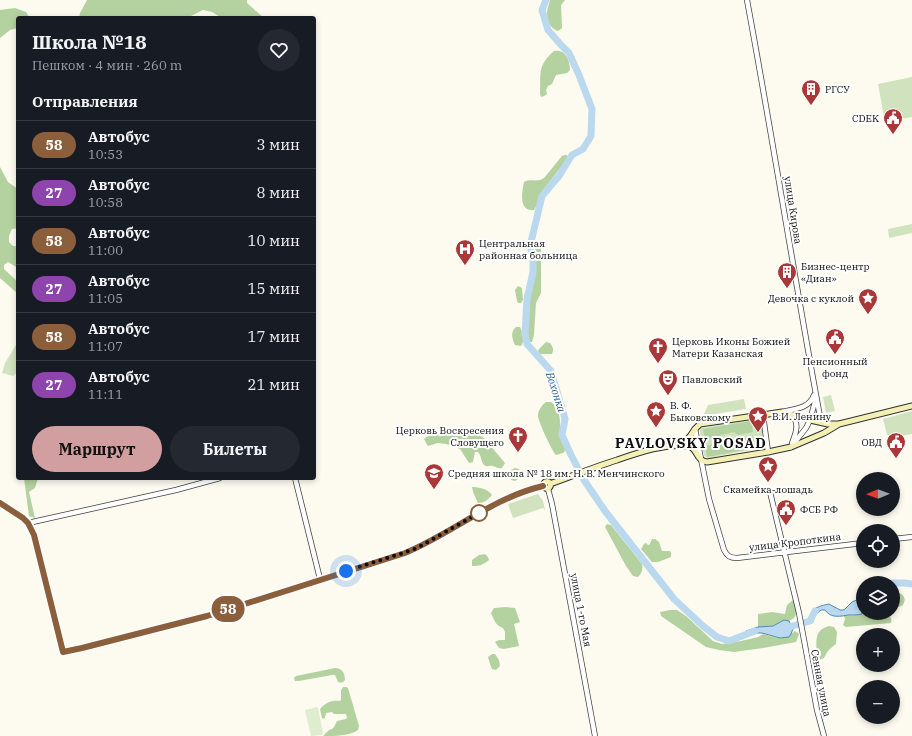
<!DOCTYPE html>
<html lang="ru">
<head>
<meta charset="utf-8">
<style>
	body { margin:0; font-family:"IBM Plex Serif",serif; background:#242831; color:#f1f3f6; height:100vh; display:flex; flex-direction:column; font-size:15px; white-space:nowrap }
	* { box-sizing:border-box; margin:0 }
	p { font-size:13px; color:#9ea1a6 }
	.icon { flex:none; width:22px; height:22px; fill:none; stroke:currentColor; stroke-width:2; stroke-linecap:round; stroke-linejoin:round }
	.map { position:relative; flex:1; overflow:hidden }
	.details { position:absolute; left:16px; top:16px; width:300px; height:464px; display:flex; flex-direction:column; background:#171b24; border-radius:4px; box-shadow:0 2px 6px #0003 }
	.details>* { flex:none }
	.badge { padding:0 8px; border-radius:13px; font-size:14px; line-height:26px }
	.needle { width:26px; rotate:269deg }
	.controls { position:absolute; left:856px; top:472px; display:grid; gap:8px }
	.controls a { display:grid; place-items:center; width:44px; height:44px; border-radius:50%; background:#171b24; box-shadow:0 2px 6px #0003; font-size:20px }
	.you { position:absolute; width:20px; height:20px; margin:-10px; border:3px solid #fff; border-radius:50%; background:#1a73e8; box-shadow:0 0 0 6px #1a73e833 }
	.map>.badge { position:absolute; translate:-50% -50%; box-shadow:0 0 0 2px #fff }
	h2 { padding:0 16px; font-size:15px; line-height:36px }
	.round { display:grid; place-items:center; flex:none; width:42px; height:42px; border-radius:21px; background:#242831 }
	.headline { display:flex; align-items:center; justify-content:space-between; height:68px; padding:0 16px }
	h1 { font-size:19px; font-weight:700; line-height:30px }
	.primary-button { display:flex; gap:8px; margin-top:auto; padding:8px 16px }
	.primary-button a { flex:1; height:46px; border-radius:24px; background:#d29fa1; color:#111; font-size:16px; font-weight:700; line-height:46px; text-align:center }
	.primary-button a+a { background:#242831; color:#f1f3f6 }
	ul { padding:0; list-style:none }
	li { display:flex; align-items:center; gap:12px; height:48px; padding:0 16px; border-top:1px solid #363941 }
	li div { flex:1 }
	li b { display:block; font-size:15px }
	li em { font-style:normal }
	li .badge { min-width:44px; font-weight:700; text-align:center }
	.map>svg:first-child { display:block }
</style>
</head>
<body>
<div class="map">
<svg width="912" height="736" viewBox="0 0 912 736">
	<rect width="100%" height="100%" fill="#fdfbf0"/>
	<path fill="#d0e3be" d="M912,77V117L885,122L878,84Z
		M912,224V233L889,238L888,229Z
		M17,343H18V372L13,376L2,373L5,363Z
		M831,395L835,411L826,413L823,397Z
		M744,399L746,409L703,416L708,405Z
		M912,411V434L902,436V442H897L896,435H887L883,419Z
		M763,418L767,447L708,458L704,456L700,434V429L701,428Z
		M538,494L543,501L545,510L543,508L513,518L508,504Z"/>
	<path fill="#b4d29f" d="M87,0H247V3L264,18H222L212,12L203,10L187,18H79L80,13Z
		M550,0H565L561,5L562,28L558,31C550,29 547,20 547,13C547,9 549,4 550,0Z
		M15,8L26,12L30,18H18V28L10,30L0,38V10Z
		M554,51C566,49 570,61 570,70L567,73L556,75L552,84L548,86L546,90L547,94L544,96L541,97L540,94C541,73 537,66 554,51Z
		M565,155H567L568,158L541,193L537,205L534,210C518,212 522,191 524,182C531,178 537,183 544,178L562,156Z
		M0,167L8,182L18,189V228L12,229L9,236V242L13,246H18V268L8,262L4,265V269L18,282V294L0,278Z
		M537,245H539L541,248V293L536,303L534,335L532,342H530L527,334L529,303L535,269V248Z
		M518,286L522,288L523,300L521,303H518L517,301L515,290Z
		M516,327H520C523,333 525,341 521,346L515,345C512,339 510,332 516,327Z
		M546,342L550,343C553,347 554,349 552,354H541L539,353L538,351L539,349Z
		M546,402H551L555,405L559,414L560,421V434L564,444L565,451L563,453L556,455C552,451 538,421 538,416C538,410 542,405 546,402Z
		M751,421L753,432L738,435L734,432L721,435L720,438L705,440L703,429Z
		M472,433L483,437L505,463L502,468C498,469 497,467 493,466C490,465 488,467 486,466C481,465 482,456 478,452H475L473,462L469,463L460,449L456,447L446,444L438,443L428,446L426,443L424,439C435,431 450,436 462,435C465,435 469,434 472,433Z
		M753,436L755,448L707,457L705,446L721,443L724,445L736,443L738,439Z
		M515,468L519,469C521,474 521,478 515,481L511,480L510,476L511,470Z
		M24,478H38L35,488L29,492L35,518L29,516Z
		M472,487C479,487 488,489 492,495C488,500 484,503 478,503L473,492Z
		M607,524L611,525L642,564C643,570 642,573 638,577L633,576L626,566L605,527Z
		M652,539H655L659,542L662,551H670L671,553V557L658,562H652L641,549L644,544L646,543L648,545L650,544Z
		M485,554L488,557L489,560C483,565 479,566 472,566V560L479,555Z
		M893,593L902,594C906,599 905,601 902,606L893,607Z
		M794,599L797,612L794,618L789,621L784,620L773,626L758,627V614L772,612L785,614L787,605Z
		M506,607L515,608L520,622L514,624L519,646L504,649L499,648L495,642L499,640H505V632L503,628C496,626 494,620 491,613L494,608Z
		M670,610H677L686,616L713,641L722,644L741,641L758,637L763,634C778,638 783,642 795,631L799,634L796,642L763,648L734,652L719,650L706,647L661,616L660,612Z
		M863,613C871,613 895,610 891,623L846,627L843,625L845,619L844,616C851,615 857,616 863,613Z
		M829,626L834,627L837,632L836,644C833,646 830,649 828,651C824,657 825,660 817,659C817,645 812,630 829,626Z
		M492,654H495L499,660L500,666L496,670L492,669L490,664L488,657Z
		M335,668C342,668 345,673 345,680C343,683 341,683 338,682L335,675H332L299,681H295L294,678L296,676Z
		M343,687H346L348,688L359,726L358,730C350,736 334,736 323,736L329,730L332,729L334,727L337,721L346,719L347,717L346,714H334L332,712L326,713L325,718L323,719L322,718L320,709C326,702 332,700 340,701L341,699V690Z"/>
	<path fill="#e0ecce" d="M317,707L318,708L323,733L322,735L311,736L305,711V710Z"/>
	<path fill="#bbd9ee" stroke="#4c8abb" d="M863,597L862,614C857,615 854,615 849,615C841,616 831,619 825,610H821L815,615L813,622H812C807,609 819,606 829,604L840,610H843L845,609L852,602Z
		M784,620L789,621L793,629L791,634L789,637L780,638L762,633H756L749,635L746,634V631L758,627L773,626Z"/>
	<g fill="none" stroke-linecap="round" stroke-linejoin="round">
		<path stroke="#bbd9ee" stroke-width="7" d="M546,0L542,10L548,30L561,45L569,53L579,75L592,109L591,136L583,149L572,155L559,176L542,196L530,246L533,256V272L527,299L525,334L527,344L551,371L565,419L562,435L571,455L584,480L605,511L674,599L703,626L717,637L729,641L755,631
			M893,583H905L912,584
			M782,629L810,621L815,611"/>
		<g stroke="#414141" stroke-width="6">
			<path id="tertiary" d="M747,0C773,140 795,282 821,422
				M782,412C794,409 809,409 814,395
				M791,414C800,423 796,433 792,443
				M763,415L768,452
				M695,429L709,499L724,550C727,556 730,558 737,558L863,543
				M791,447L806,428L810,420L816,398
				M295,478L320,579
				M548,489L552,504L581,660L595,736
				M770,492L799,613L817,710L824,736
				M28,523L176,490L220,478
				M893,539L912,537"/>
		</g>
		<g stroke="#303030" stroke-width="7">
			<path id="secondary" d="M677,445L686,441L691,435L695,429L700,424L782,412L810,420L828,424H838
				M543.5 485a3.5 3.5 0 1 1 7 0a3.5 3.5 0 1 1-7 0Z
				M550,484C572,476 595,467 617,460C640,452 666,443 690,446C699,452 696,460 707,462L768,452L791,447L824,433L839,424L912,406
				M0,503L23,518L28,523L34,535L63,652L82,648L207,616L405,553C430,543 452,528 476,514C497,503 520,491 543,486"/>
		</g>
		<use href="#tertiary" stroke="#fff" stroke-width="4.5"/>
		<use href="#secondary" stroke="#f4f0b4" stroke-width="5"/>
	</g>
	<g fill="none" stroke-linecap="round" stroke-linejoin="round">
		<g stroke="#fff" stroke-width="9">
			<path id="line" d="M0,503L23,518L28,523L34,535L63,652L82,648L207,616L405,553C453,533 492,498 543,486"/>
		</g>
		<use href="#line" stroke="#8b5e3c" stroke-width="6"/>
		<path stroke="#0e0e0e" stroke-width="4" stroke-dasharray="0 7.2" d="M346,571L403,553L417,548L479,513"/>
	</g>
	<defs>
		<g id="building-pin" transform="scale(1)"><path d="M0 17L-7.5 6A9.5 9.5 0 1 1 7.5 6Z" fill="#ab3839" stroke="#fff"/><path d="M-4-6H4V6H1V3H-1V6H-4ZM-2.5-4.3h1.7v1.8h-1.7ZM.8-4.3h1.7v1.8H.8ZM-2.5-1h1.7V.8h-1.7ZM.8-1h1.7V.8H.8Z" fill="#fff"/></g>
		<g id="civic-pin" transform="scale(1)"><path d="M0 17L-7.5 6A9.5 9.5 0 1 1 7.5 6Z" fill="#ab3839" stroke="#fff"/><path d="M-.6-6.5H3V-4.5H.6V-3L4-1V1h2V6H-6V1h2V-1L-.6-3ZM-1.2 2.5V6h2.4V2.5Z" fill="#fff"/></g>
		<g id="hospital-pin" transform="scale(1)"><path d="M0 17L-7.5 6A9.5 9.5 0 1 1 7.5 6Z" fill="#ab3839" stroke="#fff"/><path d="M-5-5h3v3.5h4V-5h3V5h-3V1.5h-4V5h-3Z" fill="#fff"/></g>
		<g id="sight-pin" transform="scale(1)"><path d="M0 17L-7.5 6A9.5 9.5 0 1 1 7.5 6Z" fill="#ab3839" stroke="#fff"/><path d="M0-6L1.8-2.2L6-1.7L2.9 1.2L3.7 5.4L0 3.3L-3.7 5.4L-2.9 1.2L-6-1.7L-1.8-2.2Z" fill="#fff"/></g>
		<g id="church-pin" transform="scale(1)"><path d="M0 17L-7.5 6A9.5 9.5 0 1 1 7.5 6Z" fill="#ab3839" stroke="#fff"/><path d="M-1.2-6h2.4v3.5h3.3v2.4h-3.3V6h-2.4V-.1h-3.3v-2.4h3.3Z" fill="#fff"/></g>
		<g id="theatre-pin" transform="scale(1)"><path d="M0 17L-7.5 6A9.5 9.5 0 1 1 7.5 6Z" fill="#ab3839" stroke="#fff"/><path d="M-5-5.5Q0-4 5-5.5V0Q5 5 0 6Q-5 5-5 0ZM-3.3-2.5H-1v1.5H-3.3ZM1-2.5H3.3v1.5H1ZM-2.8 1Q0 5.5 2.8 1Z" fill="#fff"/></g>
		<g id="school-pin" transform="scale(1)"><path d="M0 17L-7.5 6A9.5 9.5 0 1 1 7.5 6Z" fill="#ab3839" stroke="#fff"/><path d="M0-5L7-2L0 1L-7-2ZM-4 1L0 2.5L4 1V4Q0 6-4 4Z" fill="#fff"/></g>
	</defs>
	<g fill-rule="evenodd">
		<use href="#building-pin" x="811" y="89"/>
		<use href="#civic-pin" x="893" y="118"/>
		<use href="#hospital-pin" x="465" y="249"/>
		<use href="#building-pin" x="787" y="272"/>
		<use href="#sight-pin" x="868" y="298"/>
		<use href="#civic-pin" x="835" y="338"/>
		<use href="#church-pin" x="658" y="347"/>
		<use href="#theatre-pin" x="668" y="379"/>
		<use href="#sight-pin" x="656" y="411"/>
		<use href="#sight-pin" x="758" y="416"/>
		<use href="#church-pin" x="518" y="436"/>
		<use href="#civic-pin" x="896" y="442"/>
		<use href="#sight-pin" x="768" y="466"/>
		<use href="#school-pin" x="434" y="473"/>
		<use href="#civic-pin" x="786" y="509"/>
	</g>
	<circle fill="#fff" stroke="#8b5e3c" stroke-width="2" cx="479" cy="513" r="8"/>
	<g text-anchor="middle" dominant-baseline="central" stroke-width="4" stroke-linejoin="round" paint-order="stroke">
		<g font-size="10" fill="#0e0e0e" stroke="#fff" text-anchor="start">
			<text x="825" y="89">РГСУ</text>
			<text x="879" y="118" text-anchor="end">CDEK</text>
			<text x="479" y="243">Центральная<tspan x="479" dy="12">районная больница</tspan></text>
			<text x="801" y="266">Бизнес-центр<tspan x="801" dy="12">«Диан»</tspan></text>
			<text x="854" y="298" text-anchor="end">Девочка с куклой</text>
			<text x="672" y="341">Церковь Иконы Божией<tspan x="672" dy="12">Матери Казанская</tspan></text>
			<text x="835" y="361" text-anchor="middle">Пенсионный<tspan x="835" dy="12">фонд</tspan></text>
			<text x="682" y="379">Павловский</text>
			<text x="670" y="405">В. Ф.<tspan x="670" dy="12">Быковскому</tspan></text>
			<text x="772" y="416">В.И. Ленину</text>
			<text x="504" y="430" text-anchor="end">Церковь Воскресения<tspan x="504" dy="12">Словущего</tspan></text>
			<text x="882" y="442" text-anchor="end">ОВД</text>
			<text x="448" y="473">Средняя школа № 18 им. Н. В. Менчинского</text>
			<text x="768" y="489" text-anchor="middle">Скамейка-лошадь</text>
			<text x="800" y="509">ФСБ РФ</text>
		</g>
		<g font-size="10" fill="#0e0e0e" stroke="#fff">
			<text transform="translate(793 210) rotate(81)">улица Кирова</text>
			<text transform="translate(795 542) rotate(-7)">улица Кропоткина</text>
			<text transform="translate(581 610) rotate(79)">улица 1-го Мая</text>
			<text transform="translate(821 683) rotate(79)">Сенная улица</text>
		</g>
		<g font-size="11" font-style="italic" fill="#275d8f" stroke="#fff">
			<text transform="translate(556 392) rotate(72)">Вохонка</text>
		</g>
		<g font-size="14" font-weight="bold" letter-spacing="1" fill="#0e0e0e" stroke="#fff">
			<text x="691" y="443">PAVLOVSKY POSAD</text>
		</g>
	</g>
</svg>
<div class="controls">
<a><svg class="needle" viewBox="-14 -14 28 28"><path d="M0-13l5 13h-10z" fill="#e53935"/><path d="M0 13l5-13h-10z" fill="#9ea1a6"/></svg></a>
<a><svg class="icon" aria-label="locate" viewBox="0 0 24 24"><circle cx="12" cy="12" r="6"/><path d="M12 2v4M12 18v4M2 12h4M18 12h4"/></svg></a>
<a><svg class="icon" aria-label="layers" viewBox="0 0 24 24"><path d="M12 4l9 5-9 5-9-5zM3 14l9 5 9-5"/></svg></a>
<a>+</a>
<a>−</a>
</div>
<div class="you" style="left:346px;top:571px"></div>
<b class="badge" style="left:228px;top:609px;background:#8b5e3c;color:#fff">58</b>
<section class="details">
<div class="headline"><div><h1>Школа №18</h1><p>Пешком · 4 мин · 260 m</p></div><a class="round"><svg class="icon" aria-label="heart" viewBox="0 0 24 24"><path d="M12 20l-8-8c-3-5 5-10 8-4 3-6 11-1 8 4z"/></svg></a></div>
<h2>Отправления</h2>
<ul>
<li><span class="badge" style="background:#8b5e3c;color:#fff">58</span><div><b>Автобус</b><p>10:53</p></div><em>3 мин</em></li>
<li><span class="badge" style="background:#8e44ad;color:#fff">27</span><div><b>Автобус</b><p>10:58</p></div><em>8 мин</em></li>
<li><span class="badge" style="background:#8b5e3c;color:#fff">58</span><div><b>Автобус</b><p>11:00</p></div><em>10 мин</em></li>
<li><span class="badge" style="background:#8e44ad;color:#fff">27</span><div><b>Автобус</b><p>11:05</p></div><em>15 мин</em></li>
<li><span class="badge" style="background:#8b5e3c;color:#fff">58</span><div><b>Автобус</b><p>11:07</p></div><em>17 мин</em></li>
<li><span class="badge" style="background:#8e44ad;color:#fff">27</span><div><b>Автобус</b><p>11:11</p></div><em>21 мин</em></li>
</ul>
<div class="primary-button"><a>Маршрут</a><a>Билеты</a></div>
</section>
</div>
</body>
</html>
